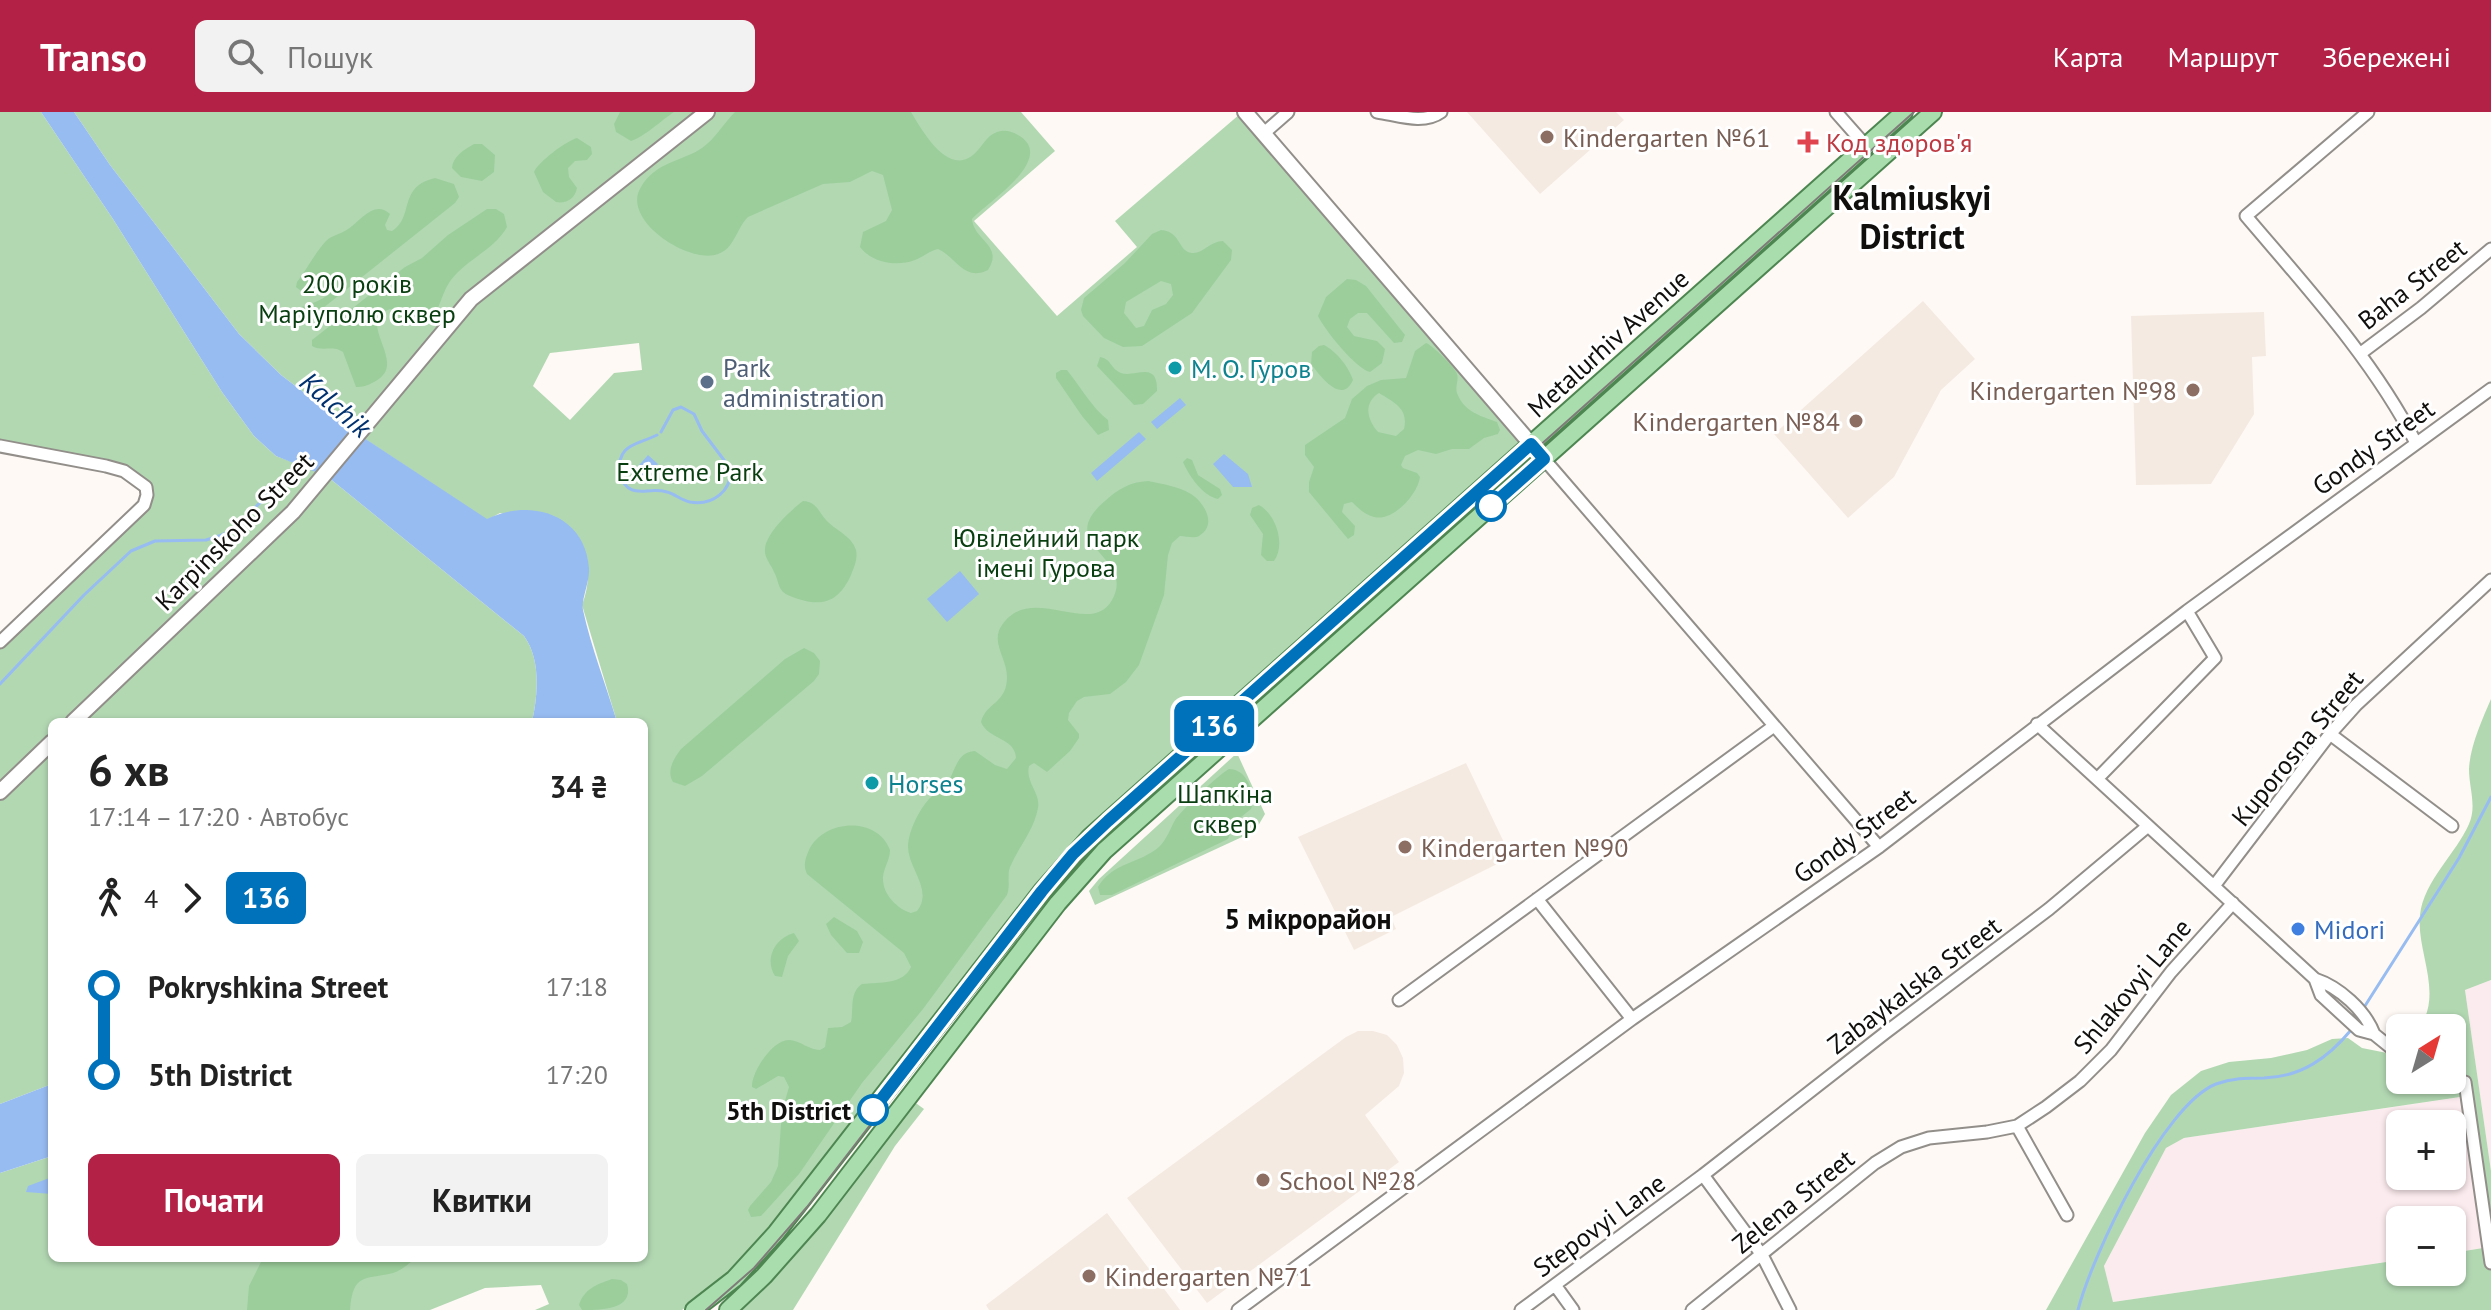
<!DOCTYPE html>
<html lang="uk">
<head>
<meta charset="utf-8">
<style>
	body { margin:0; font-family:"PT Sans",sans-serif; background:#f2f2f2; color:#222; height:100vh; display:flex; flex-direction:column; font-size:30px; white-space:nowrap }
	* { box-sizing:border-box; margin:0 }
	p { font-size:26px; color:#767676 }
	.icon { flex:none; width:44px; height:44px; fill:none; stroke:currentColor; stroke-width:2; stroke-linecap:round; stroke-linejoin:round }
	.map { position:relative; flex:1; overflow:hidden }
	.sheet { position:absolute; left:48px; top:606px; width:600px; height:544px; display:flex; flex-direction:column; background:#fff; border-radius:12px; box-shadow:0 2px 6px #0004 }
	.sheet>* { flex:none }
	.badge { padding:0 16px; border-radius:12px; font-size:28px; line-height:52px }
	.needle { width:52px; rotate:37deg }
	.controls { position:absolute; left:2386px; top:902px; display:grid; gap:16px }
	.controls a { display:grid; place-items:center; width:80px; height:80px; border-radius:12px; background:#fff; box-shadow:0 2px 6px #0004; font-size:40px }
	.map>.badge { position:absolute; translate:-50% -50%; box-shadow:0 0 0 4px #fff }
	.legs { display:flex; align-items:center; gap:12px; height:88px; padding:0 40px; font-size:26px }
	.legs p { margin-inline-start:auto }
	.head { display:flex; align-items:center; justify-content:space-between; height:136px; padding:0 40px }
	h1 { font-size:44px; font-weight:700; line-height:60px }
	.primary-button { display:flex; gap:16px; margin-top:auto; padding:16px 40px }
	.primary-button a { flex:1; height:92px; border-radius:12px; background:#b32146; color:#fff; font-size:32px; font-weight:700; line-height:92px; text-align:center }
	.primary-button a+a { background:#f2f2f2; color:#222 }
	ul { padding:0 40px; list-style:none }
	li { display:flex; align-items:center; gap:28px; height:88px; font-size:30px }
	li i { display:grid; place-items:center; width:12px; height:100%; margin:0 10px; background:currentColor }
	li i::after { content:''; width:20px; height:20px; margin:-10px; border:6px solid; border-radius:50%; background:#fff }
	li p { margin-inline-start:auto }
	li:first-child i { background:linear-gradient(#0000 50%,currentColor 0) }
	li:last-child i { background:linear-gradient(currentColor 50%,#0000 0) }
	header { display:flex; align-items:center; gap:48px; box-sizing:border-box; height:112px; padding:0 40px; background:#b32146; color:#fff }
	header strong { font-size:38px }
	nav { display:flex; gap:44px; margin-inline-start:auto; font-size:28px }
	.search { width:560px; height:72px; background:#f2f2f2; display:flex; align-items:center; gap:20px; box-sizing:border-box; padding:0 28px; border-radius:12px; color:#767676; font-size:30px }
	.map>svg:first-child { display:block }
</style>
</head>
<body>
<header>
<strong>Transo</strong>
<div class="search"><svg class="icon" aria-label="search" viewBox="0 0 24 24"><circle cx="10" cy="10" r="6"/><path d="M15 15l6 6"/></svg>Пошук</div>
<nav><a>Карта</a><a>Маршрут</a><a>Збережені</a></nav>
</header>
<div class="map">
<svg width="2491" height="1198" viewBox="0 0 2491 1198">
	<rect width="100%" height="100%" fill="#fef9f5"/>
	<path fill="#f4eae1" d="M1467,0H1616L1624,8L1540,82Z
		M1923,189L1975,247L1941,278L1894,365L1848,406L1774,322Z
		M2264,200L2266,244L2252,245L2254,302L2211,372L2136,373L2131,204Z
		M1466,651L1511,745L1391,805L1396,817L1354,838L1298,725Z
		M1358,919H1373L1387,923L1397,933L1403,946L1404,961L1399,974L1365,1003L1399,1050L1207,1191L1127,1086L1346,925Z
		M1107,1101L1180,1198H989L986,1193Z"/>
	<path fill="#fcebee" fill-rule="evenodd" d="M2491,868V1059L2465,878Z
		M2461,985L2483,1136L2452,1141V1108H2400V1148L2113,1190L2104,1154L2166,1036L2184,1026ZM2400,1012H2452V1064H2400Z"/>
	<path fill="#b2d8b2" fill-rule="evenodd" d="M0,0H41L113,107L222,280L254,324L276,344L322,361L302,384L68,610H52V625L0,675V530L147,383L136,366L0,334Z
		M74,0H707L484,175L354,319L281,263L239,222L110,53Z
		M715,0H1021L1055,39L974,109L1057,204L1137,135L1115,109L1240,2L1524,331L1103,704L797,1086L729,1162L682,1198H535L549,1192L541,1173L485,1176L430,1198H0V1061L52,1044V1146H644V610H617L582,493C591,469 590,447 578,424L500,401L487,408L362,325L461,205L487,179ZM639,231L642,258L614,261L570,308L533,274L550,241Z
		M328,365L524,524C541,547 538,583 532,610H79Z
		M2491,587V868L2465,878L2491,1059V1198H2046L2145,1021L2171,983L2201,959L2229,950L2271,946L2307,938L2332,927L2348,926L2362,936L2387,941L2400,935V968H2452V916H2419C2444,882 2416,839 2420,803C2424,768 2456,742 2469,712C2477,694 2469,676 2469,657C2470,634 2482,608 2491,587ZM2460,985L2483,1136L2452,1141V1160H2400V1148L2113,1190L2104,1154L2166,1036L2184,1026Z
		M52,636V972L0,992V686Z
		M1237,641L1265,702L1255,719L1095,793L1089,779L1099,767Z
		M913,989L924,997L895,1034L793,1198H737Z"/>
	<path fill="#9cce9c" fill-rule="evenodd" d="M620,0H674C662,8 644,25 631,29L616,20L614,12Z
		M735,0H911C923,20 951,70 978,38C985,30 989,21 1001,19C1007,18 1013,20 1018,23C1059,46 984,93 972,107C974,129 1004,133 988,158C964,170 956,145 938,137C929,139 923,145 915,148C897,155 872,151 860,135L863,120L886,109L892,98L883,63L872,59L850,70L823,72L748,105C736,117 735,136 718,142C690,153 620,108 641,75C655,50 683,49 702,36C715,27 724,11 735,0Z
		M577,26L591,35L592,42L587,48L575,49L568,56L569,65L577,76C575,87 566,92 556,90L543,80L534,60C538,50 566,29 577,26Z
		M474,32H482L495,43L494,60L482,69L461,65L452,56C453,44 464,38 474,32Z
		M435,66L454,72L459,85L455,91L303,212L291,214L287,205L291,200C306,191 330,190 334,172L326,167L305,182L296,175L297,170C307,157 315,141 326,129C332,123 341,122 348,117C360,109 375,87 390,102L385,113L387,118L392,119C415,105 397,75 435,66Z
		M487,97H496L504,102L507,115C494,138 467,147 451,168C440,183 441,199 427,212H418L390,197L379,202C368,223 406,254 374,270C367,274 363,275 356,275L343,240C333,233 322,240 312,234V228L405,155L422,146L448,123Z
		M1161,118C1181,119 1178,140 1192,141C1203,142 1210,129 1223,129L1232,138L1231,148L1192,201L1142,234L1123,235L1104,226L1083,204L1081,198L1084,186L1125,151L1152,122ZM1161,169L1171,172L1173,183L1166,192L1152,198L1144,214L1136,216L1124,201L1126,190Z
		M1347,167L1356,168L1366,174L1405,223L1402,230L1394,231L1367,201H1358L1350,207L1347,215L1354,224L1377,229L1385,237L1382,251L1370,260C1356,257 1324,217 1318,204L1326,185Z
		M1426,231C1432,233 1455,255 1457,262C1459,268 1455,274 1457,281C1464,300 1481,304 1497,310L1500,318L1498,322L1484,326L1469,337H1452L1436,342L1418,338L1405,344L1401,353L1403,356L1417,361L1420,365C1418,382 1393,410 1374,405C1365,403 1358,396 1352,390L1344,392L1342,400L1355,414L1354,423L1348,427L1309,380V370L1314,355L1305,343V333L1345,306L1352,287L1367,274L1381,268L1406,266L1415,239ZM1379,281C1393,290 1409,296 1404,317L1396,324L1378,320C1367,308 1363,291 1379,281Z
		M1324,233C1336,239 1349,255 1353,268C1342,293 1321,265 1311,252L1312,240L1319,234Z
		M1100,245C1111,247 1110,255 1119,260C1132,268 1158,246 1157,279L1143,292L1134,293L1097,254Z
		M1061,258H1067C1079,273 1093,297 1108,308L1109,318L1098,323L1082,304L1056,266V261Z
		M1187,346L1192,348L1198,363L1220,377L1222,383L1218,387C1203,384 1189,364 1183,350Z
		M1148,369C1162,372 1178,374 1191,382C1204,390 1218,413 1199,424C1193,427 1186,424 1180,424L1172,431L1168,443L1164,483L1139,553L1126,570L1110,582L1084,585L1077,589L1069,601L1068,608L1079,622V626L1070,639L1047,660L1034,651L1029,654C1025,670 1041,681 1038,696C1034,718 1020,733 1011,753C1006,762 1011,772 1007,783L923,897L862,971L799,1062L761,1104L751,1105L748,1098L750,1094L771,1070L778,1054L782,999L789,975L784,965L778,964L756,977L752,975C751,961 773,926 790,928C801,929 809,938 820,938L825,935L828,916L842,915L851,910C854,896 849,881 862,872C879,870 903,873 911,855L904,841L807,762C803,753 805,747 809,738C824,707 877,704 890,738C890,748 884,755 883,765C882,782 897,797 911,801L917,799C934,778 907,756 908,733C909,718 919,698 929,687C935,681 943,677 948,670C956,657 957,640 975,639L995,653L1007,657L1016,646C1015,625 988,628 981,610C986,590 1007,592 1007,565C1007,546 990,530 1002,513C1031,470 1091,526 1112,488C1137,444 1052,434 1105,389C1118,377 1130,370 1148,369Z
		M803,389C817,390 818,399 826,408C835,418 852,424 856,438C858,447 854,455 851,463C838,492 820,496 790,484C777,479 780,471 774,460C771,452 764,446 765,437C766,421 791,398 803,389Z
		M1259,393C1276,402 1286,433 1274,449H1267L1261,443L1263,422L1250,403L1252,396Z
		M804,536L814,541L820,549L819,562L814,569L702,664L685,674L673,670C666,659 674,646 681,637L785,547Z
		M1229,657C1245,657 1251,674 1254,688L1251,697L1236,709L1228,727L1112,783H1100L1098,775C1113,750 1139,752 1159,735C1167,727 1170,717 1175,708C1181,699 1220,661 1229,657Z
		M834,805L857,819L863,830L859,841H847L831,823L826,812Z
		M794,821L799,829L788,844L782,865L775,864C764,847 775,826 794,821Z
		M263,1146H415C409,1152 402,1158 393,1161C365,1168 353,1160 350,1198H247L249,1174Z
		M612,1167L621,1168L627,1172C635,1198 599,1198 582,1198L579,1193C584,1177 597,1172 612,1167Z"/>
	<path fill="#97bcf2" d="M41,0H74L110,53L239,222L281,263L358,322L487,407C530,386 585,402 589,456C590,470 581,487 583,498C591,535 606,573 617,610H532C538,583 541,547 524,524L328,365L276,344L254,324L222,280L113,107Z
		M1180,286L1186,293L1157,317L1151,310Z
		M1139,320L1146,327L1097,369L1091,361Z
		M1224,342L1248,362L1252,375H1233L1213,352Z
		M648,343L658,352L642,369L633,360Z
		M960,459L979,482L947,510L927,487Z
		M52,972V1044L0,1061V992Z
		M52,1065V1082L26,1080L28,1074Z"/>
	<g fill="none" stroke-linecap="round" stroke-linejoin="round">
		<path stroke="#97bcf2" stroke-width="3" d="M657,323C635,334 618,331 619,362C630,390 646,374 667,380C675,382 681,388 690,390C712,394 733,379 730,356L702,319L694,302L681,295L673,298L661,320
			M0,572L84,483L131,439L155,429L206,428L222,423L237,414L300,350
			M2363,897L2459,746L2491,685
			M2078,1198C2092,1144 2163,993 2216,972C2232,966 2246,966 2264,966C2301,965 2328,946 2351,918"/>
		<g stroke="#928e8a" stroke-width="15">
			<path id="street" d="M1377,0C1398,3 1423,13 1441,0
				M1836,0L1866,34
				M2368,0L2246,104C2307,176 2372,246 2416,331
				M1263,22L1288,0
				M2361,241L2421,196L2491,137
				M0,334L106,354L124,359L146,375L147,383L144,393L0,530
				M1544,347L1879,735
				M2037,612L2315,867C2339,875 2365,898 2374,922
				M2330,622L2452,714
				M2097,667L2215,546L2187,499
				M2214,774L2330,622L2356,593L2491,468
				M1537,787L1632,907
				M2315,867L2321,883L2359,918L2374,922L2400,943
				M1399,888L1774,614
				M2430,968L2436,974L2465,970L2491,1151
				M2017,1014L2067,1103
				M1703,1063L1762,1143L1790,1198
				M1555,1173L1573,1198
				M1238,1198L1632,907L1879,735L2187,499L2491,277
				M1521,1198L1703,1063L1885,921L2049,797L2148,714
				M1692,1198L1875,1051L1901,1035L1929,1026L1987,1020L2017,1014L2046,995L2080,969L2111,938L2171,860L2233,791"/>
		</g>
		<g stroke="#928e8a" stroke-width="18">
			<path id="secondary" d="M1245,0L1531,332
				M73,610L293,400L471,187L707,0
				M0,680L52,630"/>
		</g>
		<g stroke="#4e8652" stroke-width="20">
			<path id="primary" d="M694,1198L734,1167L776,1121L1042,779L1090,725L1904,0
				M728,1198L764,1164L818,1103L1058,791L1104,739L1933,0"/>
		</g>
		<use href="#street" stroke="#fff" stroke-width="11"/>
		<use href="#secondary" stroke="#fff" stroke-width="14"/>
		<use href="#primary" stroke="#a9ddad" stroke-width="16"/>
		<path stroke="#7e7b78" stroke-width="2" d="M706,1198L754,1156L807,1095L1047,783L1095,730L1914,0"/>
	</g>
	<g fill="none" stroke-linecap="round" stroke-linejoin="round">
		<g stroke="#fff" stroke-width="18">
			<path id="line-1" d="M873,998L1042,779L1073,742L1108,709L1531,332L1544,347L1491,394"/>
		</g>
		<use href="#line-1" stroke="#0072bc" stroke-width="12"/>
	</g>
	<g fill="#8d6e63" stroke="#fff" stroke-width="3">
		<circle cx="1547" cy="25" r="8"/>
		<circle cx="2193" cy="278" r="8"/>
		<circle cx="1856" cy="309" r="8"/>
		<circle cx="1405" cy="735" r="8"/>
		<circle cx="1263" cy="1068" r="8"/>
		<circle cx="1089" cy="1164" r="8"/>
	</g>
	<path fill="#e0444e" stroke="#fff" stroke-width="3" d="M1804 18h8v8h8v8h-8v8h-8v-8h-8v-8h8z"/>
	<g fill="#0f9aa8" stroke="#fff" stroke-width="3">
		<circle cx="1175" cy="256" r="8"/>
		<circle cx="872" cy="671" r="8"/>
	</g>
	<circle fill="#5c6f8a" stroke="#fff" stroke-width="3" cx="707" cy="270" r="8"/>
	<g fill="#fff" stroke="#0072bc" stroke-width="4">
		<circle cx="1491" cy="394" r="14"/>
		<circle cx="873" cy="998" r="14"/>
	</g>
	<circle fill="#3f7fe0" stroke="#fff" stroke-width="3" cx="2298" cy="817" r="8"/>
	<g text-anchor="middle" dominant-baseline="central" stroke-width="6" stroke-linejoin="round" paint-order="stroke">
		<g font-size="26" fill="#785e54" stroke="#fff" text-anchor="start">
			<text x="1563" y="25">Kindergarten №61</text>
			<text x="2177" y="278" text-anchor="end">Kindergarten №98</text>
			<text x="1840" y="309" text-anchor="end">Kindergarten №84</text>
			<text x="1421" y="735">Kindergarten №90</text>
			<text x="1279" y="1068">School №28</text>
			<text x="1105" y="1164">Kindergarten №71</text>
		</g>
		<g font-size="26" fill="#be3a42" stroke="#fff" text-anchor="start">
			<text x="1826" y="30">Код здоров'я</text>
		</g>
		<g font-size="26" fill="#093f10" stroke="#fff">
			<text x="357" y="171">200 років<tspan x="357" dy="30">Маріуполю сквер</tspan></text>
			<text x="690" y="359">Extreme Park</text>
			<text x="1046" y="425">Ювілейний парк<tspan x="1046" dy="30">імені Гурова</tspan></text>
			<text x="1225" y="681">Шапкіна<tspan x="1225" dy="30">сквер</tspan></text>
		</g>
		<g font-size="26" fill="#100f0d" stroke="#fff">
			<text transform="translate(2412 172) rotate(-38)">Baha Street</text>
			<text transform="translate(1608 231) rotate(-42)">Metalurhiv Avenue</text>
			<text transform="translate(2373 335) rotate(-36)">Gondy Street</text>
			<text transform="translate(234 419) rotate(-45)">Karpinskoho Street</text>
			<text transform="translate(2297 636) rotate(-51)">Kuporosna Street</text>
			<text transform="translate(1854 723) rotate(-36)">Gondy Street</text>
			<text transform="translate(1914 873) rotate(-37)">Zabaykalska Street</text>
			<text transform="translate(2132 874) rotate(-50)">Shlakovyi Lane</text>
			<text transform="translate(1793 1089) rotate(-39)">Zelena Street</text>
			<text transform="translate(1599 1113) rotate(-36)">Stepovyi Lane</text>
		</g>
		<g font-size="26" fill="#4e5e75" stroke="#fff" text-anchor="start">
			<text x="723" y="255">Park<tspan x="723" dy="30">administration</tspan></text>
		</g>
		<g font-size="26" fill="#0d838f" stroke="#fff" text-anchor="start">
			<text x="1191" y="256">М. О. Гуров</text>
			<text x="888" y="671">Horses</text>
		</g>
		<g font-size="26" fill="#366cbe" stroke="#fff" text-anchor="start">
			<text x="2314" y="817">Midori</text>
		</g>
		<g font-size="26" font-weight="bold" fill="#100f0d" stroke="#fff" text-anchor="end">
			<text x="851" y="998">5th District</text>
		</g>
		<g font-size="28" font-style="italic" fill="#01316f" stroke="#fff">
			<text transform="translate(336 292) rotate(41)">Kalchik</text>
		</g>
		<g font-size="28" font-weight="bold" fill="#100f0d" stroke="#fff">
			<text x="1308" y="806">5 мікрорайон</text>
		</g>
		<g font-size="34" font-weight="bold" fill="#100f0d" stroke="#fff">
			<text x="1912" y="85">Kalmiuskyi<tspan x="1912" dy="39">District</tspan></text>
		</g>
	</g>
</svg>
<div class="controls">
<a><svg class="needle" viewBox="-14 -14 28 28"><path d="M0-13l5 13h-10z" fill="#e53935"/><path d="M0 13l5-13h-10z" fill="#767676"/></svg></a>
<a>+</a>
<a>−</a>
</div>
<b class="badge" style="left:1214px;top:614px;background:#0072bc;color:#fff">136</b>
<section class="sheet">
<div class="head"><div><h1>6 хв</h1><p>17:14 – 17:20 · Автобус</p></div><b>34 ₴</b></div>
<div class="legs"><svg class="icon" aria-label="walk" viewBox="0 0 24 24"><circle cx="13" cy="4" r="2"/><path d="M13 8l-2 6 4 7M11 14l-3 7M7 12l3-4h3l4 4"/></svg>4<svg class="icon" aria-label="forward" viewBox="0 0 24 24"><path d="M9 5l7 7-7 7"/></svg><b class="badge" style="background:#0072bc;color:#fff">136</b></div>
<ul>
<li><i style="color:#0072bc"></i><b>Pokryshkina Street</b><p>17:18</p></li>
<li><i style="color:#0072bc"></i><b>5th District</b><p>17:20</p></li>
</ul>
<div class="primary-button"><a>Почати</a><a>Квитки</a></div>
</section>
</div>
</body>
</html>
